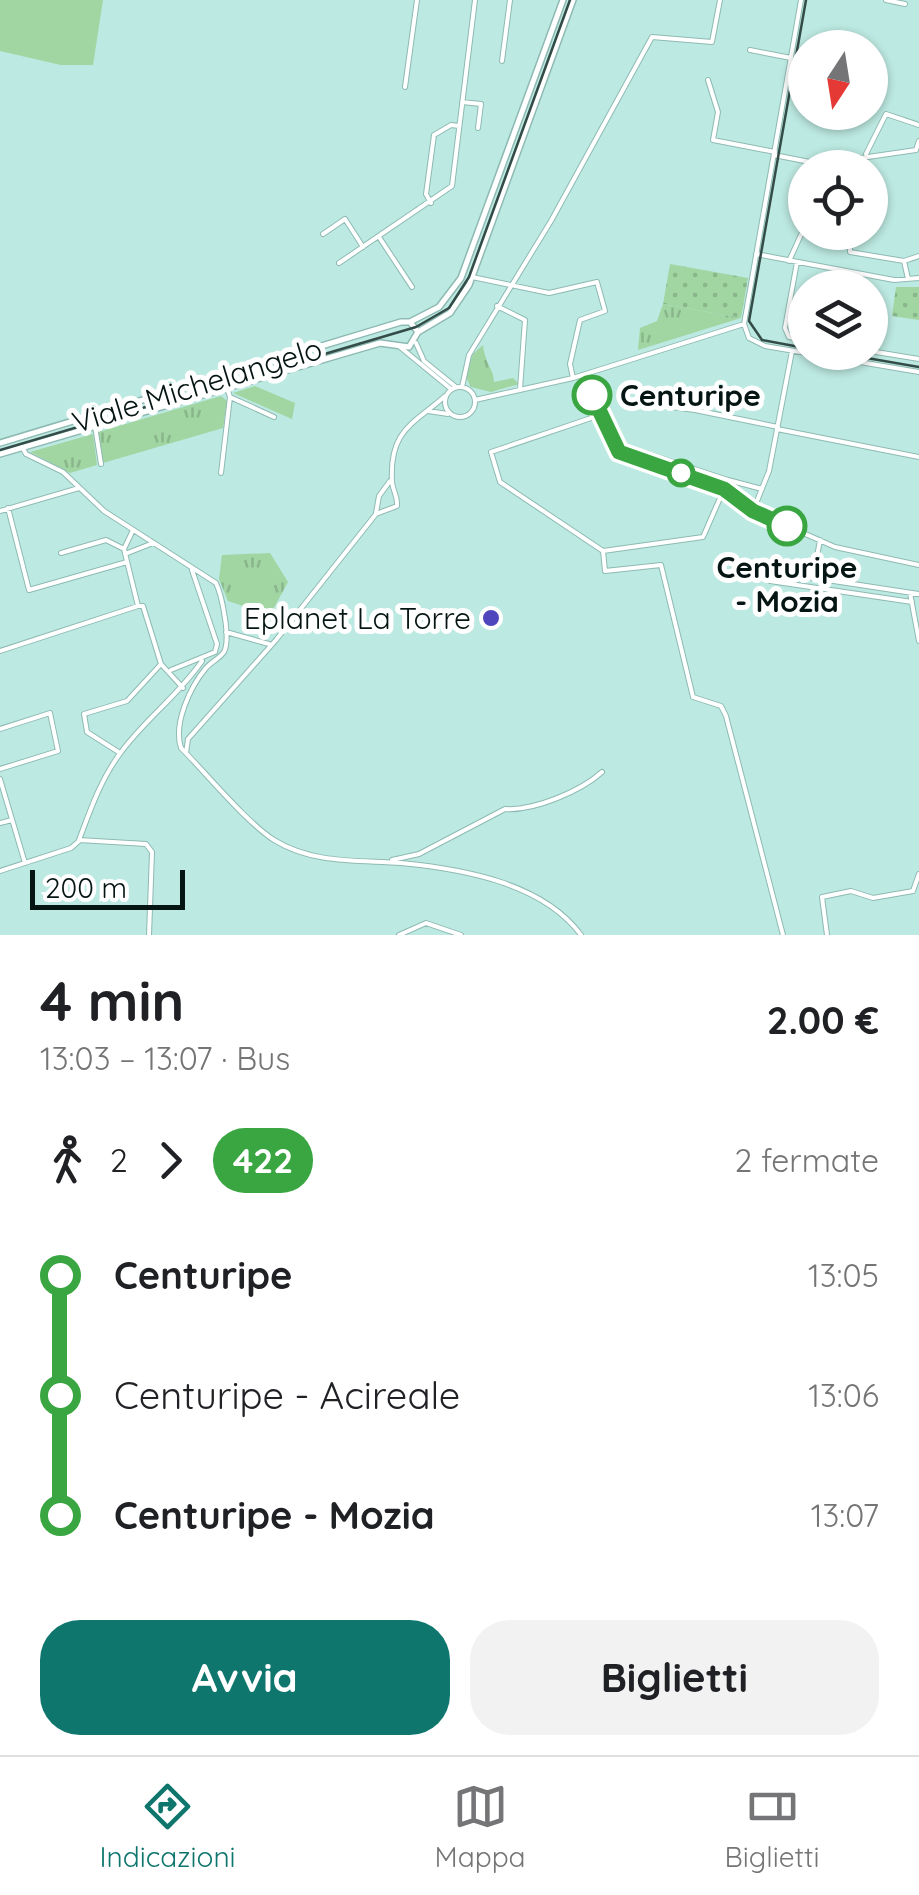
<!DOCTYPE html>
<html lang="it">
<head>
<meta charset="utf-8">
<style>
	body { margin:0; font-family:Quicksand,sans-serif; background:#f2f2f2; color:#202124; height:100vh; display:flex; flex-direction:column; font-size:38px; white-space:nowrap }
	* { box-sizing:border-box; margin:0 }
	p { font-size:32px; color:#757577 }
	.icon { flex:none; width:55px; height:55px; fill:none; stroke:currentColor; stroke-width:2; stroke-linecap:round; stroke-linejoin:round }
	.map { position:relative; height:935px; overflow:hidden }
	.sheet { display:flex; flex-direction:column; background:#fff; flex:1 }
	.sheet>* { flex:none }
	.badge { padding:0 20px; border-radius:32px; font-size:35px; line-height:65px }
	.needle { width:65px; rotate:192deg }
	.tools { position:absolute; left:788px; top:30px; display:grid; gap:20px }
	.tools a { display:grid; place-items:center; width:100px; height:100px; border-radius:50%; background:#fff; box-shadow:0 2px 8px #0004; font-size:50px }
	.scale { position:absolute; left:30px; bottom:25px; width:155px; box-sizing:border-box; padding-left:10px; border:5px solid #051513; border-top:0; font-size:28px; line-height:35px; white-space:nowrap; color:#051513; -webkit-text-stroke:8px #fff; paint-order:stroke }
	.map>.badge { position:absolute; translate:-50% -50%; box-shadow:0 0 0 5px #fff }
	.legs { display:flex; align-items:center; gap:15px; height:110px; padding:0 40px; font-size:32px }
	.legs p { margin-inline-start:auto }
	.overview { display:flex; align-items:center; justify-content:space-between; height:170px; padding:0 40px }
	h1 { font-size:55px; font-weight:700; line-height:75px }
	.cta { display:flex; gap:20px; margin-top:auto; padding:20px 40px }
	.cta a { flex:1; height:115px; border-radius:40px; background:#0f766e; color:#fff; font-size:40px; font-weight:700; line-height:115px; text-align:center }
	.cta a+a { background:#f2f2f2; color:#202124 }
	ul { padding:0 40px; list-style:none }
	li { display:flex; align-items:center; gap:35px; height:120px; font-size:38px }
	li i { display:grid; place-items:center; width:15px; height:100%; margin:0 12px; background:currentColor }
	li i::after { content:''; width:25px; height:25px; margin:-12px; border:8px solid; border-radius:50%; background:#fff }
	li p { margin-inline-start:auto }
	li:first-child i { background:linear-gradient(#0000 50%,currentColor 0) }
	li:last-child i { background:linear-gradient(currentColor 50%,#0000 0) }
	.dock { display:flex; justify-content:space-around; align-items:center; height:140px; border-top:2px solid #e0e0e0; background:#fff; font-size:28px; color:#757577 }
	.dock a { display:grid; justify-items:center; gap:5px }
	.dock .current { color:#0f766e }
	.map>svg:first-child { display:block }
</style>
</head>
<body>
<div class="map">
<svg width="919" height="935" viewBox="0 0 919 935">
	<defs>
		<pattern id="grass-dots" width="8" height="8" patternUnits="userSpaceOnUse" patternTransform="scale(2.5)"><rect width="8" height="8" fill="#a1d6a2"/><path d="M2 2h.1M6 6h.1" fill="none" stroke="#89b78b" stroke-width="1.8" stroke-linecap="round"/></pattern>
		<pattern id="park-tufts" width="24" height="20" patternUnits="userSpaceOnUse" patternTransform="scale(2.5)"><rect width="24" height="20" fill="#a1d6a2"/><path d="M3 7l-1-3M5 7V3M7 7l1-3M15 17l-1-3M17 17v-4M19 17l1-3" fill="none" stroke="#89b78b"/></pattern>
	</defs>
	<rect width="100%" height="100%" fill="#bce9e1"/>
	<path fill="url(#grass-dots)" d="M670,264L748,278L741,318L663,304Z
		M896,287H919V320L892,316Z"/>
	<path fill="url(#park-tufts)" d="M663,304L741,318L638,350L640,328L657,321Z
		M483,345C485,364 494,370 494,382L513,378L519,384L491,392L471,387L465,375L473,354Z
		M255,386L295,403L292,419L233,393Z
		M221,396L227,401L223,428L103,463L98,432Z
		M93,434L97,465L70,473L30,452Z
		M270,553L288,582L270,615L228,601L219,579L222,555Z"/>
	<path fill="#a1d6a2" d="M0,0H103L93,65H61L0,51Z"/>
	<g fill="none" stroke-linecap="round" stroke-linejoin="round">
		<g stroke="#8ebab3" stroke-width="6">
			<path id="minor" d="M886,0L905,4
				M750,50L791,58
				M502,61L510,0
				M791,62L805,64
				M708,80L718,112L713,140L775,152
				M405,87L417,0
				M462,102L481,104L478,128
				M866,154L886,114L919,125
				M774,155L820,164L916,150L919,141
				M431,203L426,194L434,135L451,125L459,126
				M843,232L850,234V252L904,261L919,256
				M323,234L345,219L363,247
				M379,237L412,287
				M756,254L894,280L919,278
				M789,261L805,226
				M904,261L908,279
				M797,262L785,328L789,337L805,340
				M339,263L452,186L475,0
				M472,277L549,293L597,282L605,311L580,320L570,364L573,378
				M497,306L525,320L520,389
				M744,324L801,0
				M744,324L749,338L765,346L919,372
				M416,343L424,361L456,387
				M400,347L451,389
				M870,351L919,359
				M582,375L619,452L724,489L753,511L835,547L919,565
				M445 402a15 15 0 1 1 30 0a15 15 0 1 1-30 0Z
				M462,387L469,355L551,221L652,37L712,42L720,0
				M230,397L274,417
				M475,400L573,378L744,324
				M695,410L656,405L653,394H683L695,410L778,427
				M428,411L448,414
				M600,415L491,452L500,482L603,551
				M95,426L101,464
				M777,429L919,457
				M618,444L728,480L724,489
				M22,447L26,454L63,472L104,511L216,583C222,596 231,639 224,652C220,658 211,662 206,668C190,687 173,724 181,748C206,773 246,822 274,840C313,864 358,860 401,863C463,869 543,883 581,935
				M221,473L230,397L227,388
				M728,480L762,489
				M724,489L703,537L603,551L605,571L661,565L693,697L721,706L726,716L783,935
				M8,508L29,590L127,562
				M0,511L79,488
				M753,511L769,471L792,351
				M376,513L379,496L390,481
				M61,553L106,540L124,549
				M125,554L153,543
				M813,578L820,540
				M910,593L919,641
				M912,602L770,581L768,571L919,594
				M226,632L269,644
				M0,651L138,606
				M161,664L183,688
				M171,670L215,652L217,644L192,570
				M0,729L50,713L58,751L0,769
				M120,753L87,732L84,714L127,701L161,664L143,606H138L124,549L133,530
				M186,753L188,739L276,640L376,514L397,506C398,496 393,492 392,482C389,429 414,424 445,396
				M0,779L25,863
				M0,823L12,820
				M79,840C90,811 100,781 119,755C143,721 178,696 202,661
				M79,840L146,844L152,852L149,935
				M392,860L419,854L505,809C534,811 581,791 602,772
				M0,871L71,848L79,841
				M399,935L426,923L461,935
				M827,935L822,897L851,891L873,898L913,891L919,874"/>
		</g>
		<g stroke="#8ebab3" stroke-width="8">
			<path id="tertiary" d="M410,322L439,307L461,278L563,0
				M418,332L450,313L469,285L573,0
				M0,443L401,322H410L418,332L409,347L380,343L0,454"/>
		</g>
		<use href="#minor" stroke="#fff" stroke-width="4"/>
		<use href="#tertiary" stroke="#fff" stroke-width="5"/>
		<path stroke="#344c48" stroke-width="2.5" d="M805,348L762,340L749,321L806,0
			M832,352L919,367
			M0,450L416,327L449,308L469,277L570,0"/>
	</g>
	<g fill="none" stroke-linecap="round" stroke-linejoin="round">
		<g stroke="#fff" stroke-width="22">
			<path id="line-1" d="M592,395L619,452L724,489L753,511L787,526"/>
		</g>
		<use href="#line-1" stroke="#39a641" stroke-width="15"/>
	</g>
	<g fill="#fff" stroke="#39a641" stroke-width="5">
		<circle cx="592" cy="395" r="18"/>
		<circle cx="681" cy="473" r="12"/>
		<circle cx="787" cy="526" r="18"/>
	</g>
	<circle fill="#4f45bc" stroke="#fff" stroke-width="4" cx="491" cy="618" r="10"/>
	<g text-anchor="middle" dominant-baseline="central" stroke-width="10" stroke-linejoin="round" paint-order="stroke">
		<g font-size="30" fill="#051513" stroke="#fff">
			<text transform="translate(197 385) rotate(-17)">Viale Michelangelo</text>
		</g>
		<g font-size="30" font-weight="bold" fill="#051513" stroke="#fff" text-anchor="start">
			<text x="620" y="395">Centuripe</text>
			<text x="787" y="567" text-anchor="middle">Centuripe<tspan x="787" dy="34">- Mozia</tspan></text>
		</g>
		<g font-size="30" fill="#051513" stroke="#fff" text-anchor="end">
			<text x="471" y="618">Eplanet La Torre</text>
		</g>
	</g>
</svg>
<div class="tools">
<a><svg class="needle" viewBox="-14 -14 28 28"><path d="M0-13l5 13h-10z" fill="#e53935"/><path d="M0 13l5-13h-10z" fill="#757577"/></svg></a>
<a><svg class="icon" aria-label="locate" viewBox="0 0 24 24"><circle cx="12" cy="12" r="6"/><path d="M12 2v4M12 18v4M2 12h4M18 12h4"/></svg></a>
<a><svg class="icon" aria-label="layers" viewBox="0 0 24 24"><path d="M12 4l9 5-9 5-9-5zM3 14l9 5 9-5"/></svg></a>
</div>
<div class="scale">200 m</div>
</div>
<section class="sheet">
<div class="overview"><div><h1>4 min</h1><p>13:03 – 13:07 · Bus</p></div><b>2.00 €</b></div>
<div class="legs"><svg class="icon" aria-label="walk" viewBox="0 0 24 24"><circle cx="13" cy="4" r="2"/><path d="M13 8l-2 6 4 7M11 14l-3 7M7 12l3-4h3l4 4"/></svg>2<svg class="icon" aria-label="forward" viewBox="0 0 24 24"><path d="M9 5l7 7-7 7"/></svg><b class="badge" style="background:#39a641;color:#fff">422</b><p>2 fermate</p></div>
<ul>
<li><i style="color:#39a641"></i><b>Centuripe</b><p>13:05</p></li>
<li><i style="color:#39a641"></i><span>Centuripe - Acireale</span><p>13:06</p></li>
<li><i style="color:#39a641"></i><b>Centuripe - Mozia</b><p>13:07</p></li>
</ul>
<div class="cta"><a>Avvia</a><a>Biglietti</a></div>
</section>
<nav class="dock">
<a class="current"><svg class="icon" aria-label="directions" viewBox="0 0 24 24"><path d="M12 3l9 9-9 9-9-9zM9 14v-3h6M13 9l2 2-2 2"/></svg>Indicazioni</a>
<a><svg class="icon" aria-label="map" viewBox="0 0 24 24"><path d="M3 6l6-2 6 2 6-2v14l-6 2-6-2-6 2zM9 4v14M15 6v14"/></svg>Mappa</a>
<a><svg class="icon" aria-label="tickets" viewBox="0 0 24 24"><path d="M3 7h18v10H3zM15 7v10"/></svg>Biglietti</a>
</nav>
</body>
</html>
